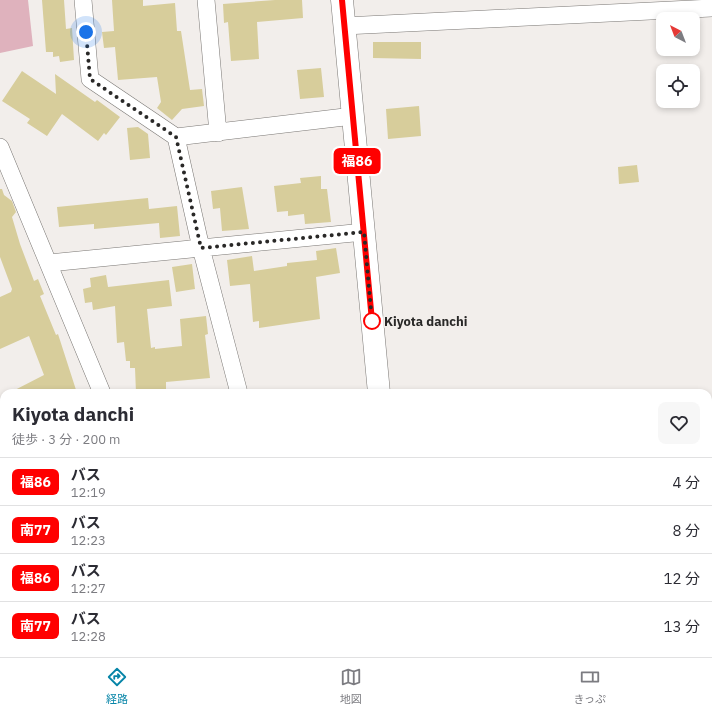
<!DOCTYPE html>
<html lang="ja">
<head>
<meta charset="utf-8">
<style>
	body { margin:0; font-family:"IBM Plex Sans","Noto Sans JP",sans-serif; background:#f7f7f7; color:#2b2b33; height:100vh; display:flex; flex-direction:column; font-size:15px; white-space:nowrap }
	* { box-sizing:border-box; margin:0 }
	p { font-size:13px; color:#7c7c81 }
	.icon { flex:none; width:22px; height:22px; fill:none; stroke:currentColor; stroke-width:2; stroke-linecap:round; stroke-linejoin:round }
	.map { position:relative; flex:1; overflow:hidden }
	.sheet { position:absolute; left:0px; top:389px; width:712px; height:268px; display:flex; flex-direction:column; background:#fff; border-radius:12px 12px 0 0; box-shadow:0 2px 6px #0003 }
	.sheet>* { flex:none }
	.badge { padding:0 8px; border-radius:6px; font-size:14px; line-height:26px }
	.needle { width:26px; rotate:318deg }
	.controls { position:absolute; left:656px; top:12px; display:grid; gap:8px }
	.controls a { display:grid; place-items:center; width:44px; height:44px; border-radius:8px; background:#fff; box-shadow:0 2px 6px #0003; font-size:20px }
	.you { position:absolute; width:20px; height:20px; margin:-10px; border:3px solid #fff; border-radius:50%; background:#1a73e8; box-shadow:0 0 0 6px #1a73e833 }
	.map>.badge { position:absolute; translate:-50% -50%; box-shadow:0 0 0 2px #fff }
	.round { display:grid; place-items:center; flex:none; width:42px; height:42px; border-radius:8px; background:#f7f7f7 }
	.head { display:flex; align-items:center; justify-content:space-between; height:68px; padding:0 12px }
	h1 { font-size:19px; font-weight:800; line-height:30px }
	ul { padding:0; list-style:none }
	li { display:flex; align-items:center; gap:12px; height:48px; padding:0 12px; border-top:1px solid #e1e1e2 }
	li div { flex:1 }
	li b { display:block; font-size:15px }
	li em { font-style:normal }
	li .badge { min-width:44px; font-weight:700; text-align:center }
	.menu { display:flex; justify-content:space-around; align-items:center; height:56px; border-top:1px solid #e1e1e2; background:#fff; font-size:11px; color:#7c7c81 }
	.menu a { display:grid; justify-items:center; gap:2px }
	.menu .selected { color:#0785a8 }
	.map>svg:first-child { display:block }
</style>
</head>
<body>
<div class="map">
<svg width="712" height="657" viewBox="0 0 712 657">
	<rect width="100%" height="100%" fill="#f2eeeb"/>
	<path fill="#dfb2bd" d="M0,0H28L33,46L0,53Z
		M712,469V657H309V653H708V470Z
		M0,502L4,503V653H83L84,657H0Z"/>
	<path fill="#d7cd9b" d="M42,0H64L66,29L72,28L74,60L60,62L59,56L53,57V52H46Z
		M112,0H143V6L175,3L177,31H181L190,90L202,89L204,106L182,109L172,120L157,108L161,102L157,77L118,80L115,47L104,48L102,32L114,31Z
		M275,0H302L303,18L257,22L259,59L231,61L228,22L224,23L223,4Z
		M373,42H421V59L373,58Z
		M321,68L324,97L300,99L297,70Z
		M22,71L56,94L55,74L95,102L97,100L120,117L106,135L104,133L98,141L62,114L47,136L27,123L30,119L2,101Z
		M419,106L421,136L388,139L386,109Z
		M138,127L148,134L150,158L130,160L127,128Z
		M637,165L639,182L619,184L618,167Z
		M321,176V189H327L331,222L305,224L304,214L288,216V211L277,212L274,186L301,183L300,178Z
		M242,187L249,229L222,231L220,208L213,209L211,191Z
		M0,189H2L4,195L12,201L16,212L12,217L20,244L34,281L38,279L44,294L40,296L56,335L58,334L77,393H9L44,375L29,336L0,349V297L11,292L12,289L0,257Z
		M148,198L149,209L177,206L180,236L160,238L159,223L94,229V224L59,227L57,207Z
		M336,248L340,273L316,277L320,319L259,328V321L253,322L250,284L230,286L227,260L252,256L254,271L287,266V263L317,260L316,251Z
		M192,264L195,289L176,292L172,267Z
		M106,275L108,287L169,280L172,306L147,309L151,348L155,347V349L182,346L180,319L206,316L208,334L205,335L210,378L166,382V393H136L135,368H130V361H126L124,342L117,343L115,306L93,310L92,302L85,303L83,289L91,287L90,278Z"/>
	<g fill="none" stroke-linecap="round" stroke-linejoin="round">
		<g stroke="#7a7774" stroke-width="18">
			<path id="street" d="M83,0L90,79L176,137L353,116
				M206,0L218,133
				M344,26L712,8
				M176,137L201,248L239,393
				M0,147L102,393
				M49,263L364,232
				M0,445L4,453
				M0,485L4,484
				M253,653V657
				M697,653V657"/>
		</g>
		<g stroke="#7a7774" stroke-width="23">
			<path id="secondary" d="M342,0L379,393
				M708,415H712"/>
		</g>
		<use href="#street" stroke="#fff" stroke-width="17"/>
		<use href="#secondary" stroke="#fff" stroke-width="22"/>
	</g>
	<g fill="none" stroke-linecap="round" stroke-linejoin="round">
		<g stroke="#fff" stroke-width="9">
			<path id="line" d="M342,0L372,321"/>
		</g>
		<use href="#line" stroke="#f00" stroke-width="6"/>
		<path stroke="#292827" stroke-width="4" stroke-dasharray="0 7.2" d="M86,32L90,79L176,137L201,248L364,232L372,321"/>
	</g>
	<circle fill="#fff" stroke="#f00" stroke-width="2" cx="372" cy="321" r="8"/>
	<g text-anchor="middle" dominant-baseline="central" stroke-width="3.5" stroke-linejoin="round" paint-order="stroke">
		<g font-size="13" font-weight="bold" fill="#292827" stroke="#f2eeeb" text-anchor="start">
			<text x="384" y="321">Kiyota danchi</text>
		</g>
	</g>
</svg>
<div class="controls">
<a><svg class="needle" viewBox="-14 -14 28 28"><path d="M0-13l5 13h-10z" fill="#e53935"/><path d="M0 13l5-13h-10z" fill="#7c7c81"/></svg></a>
<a><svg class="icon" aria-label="locate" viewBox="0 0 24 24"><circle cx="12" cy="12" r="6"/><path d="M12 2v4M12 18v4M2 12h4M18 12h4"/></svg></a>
</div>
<div class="you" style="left:86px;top:32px"></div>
<b class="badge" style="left:357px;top:161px;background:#f00;color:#fff">福86</b>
<section class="sheet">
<div class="head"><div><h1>Kiyota danchi</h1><p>徒歩 · 3 分 · 200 m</p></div><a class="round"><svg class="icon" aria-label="heart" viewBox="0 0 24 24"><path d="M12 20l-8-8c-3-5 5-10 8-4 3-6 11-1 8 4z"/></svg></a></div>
<ul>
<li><span class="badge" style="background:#f00;color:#fff">福86</span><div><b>バス</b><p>12:19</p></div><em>4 分</em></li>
<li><span class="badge" style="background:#f00;color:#fff">南77</span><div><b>バス</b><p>12:23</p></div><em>8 分</em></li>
<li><span class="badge" style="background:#f00;color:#fff">福86</span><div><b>バス</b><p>12:27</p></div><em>12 分</em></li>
<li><span class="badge" style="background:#f00;color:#fff">南77</span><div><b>バス</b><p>12:28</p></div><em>13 分</em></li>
</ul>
</section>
</div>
<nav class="menu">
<a class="selected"><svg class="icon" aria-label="directions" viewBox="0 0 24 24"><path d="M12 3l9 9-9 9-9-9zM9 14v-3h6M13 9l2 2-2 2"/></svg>経路</a>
<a><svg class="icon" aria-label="map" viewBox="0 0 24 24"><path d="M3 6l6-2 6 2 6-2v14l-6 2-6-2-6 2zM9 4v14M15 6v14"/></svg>地図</a>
<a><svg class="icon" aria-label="tickets" viewBox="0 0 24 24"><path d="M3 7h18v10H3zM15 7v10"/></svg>きっぷ</a>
</nav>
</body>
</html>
